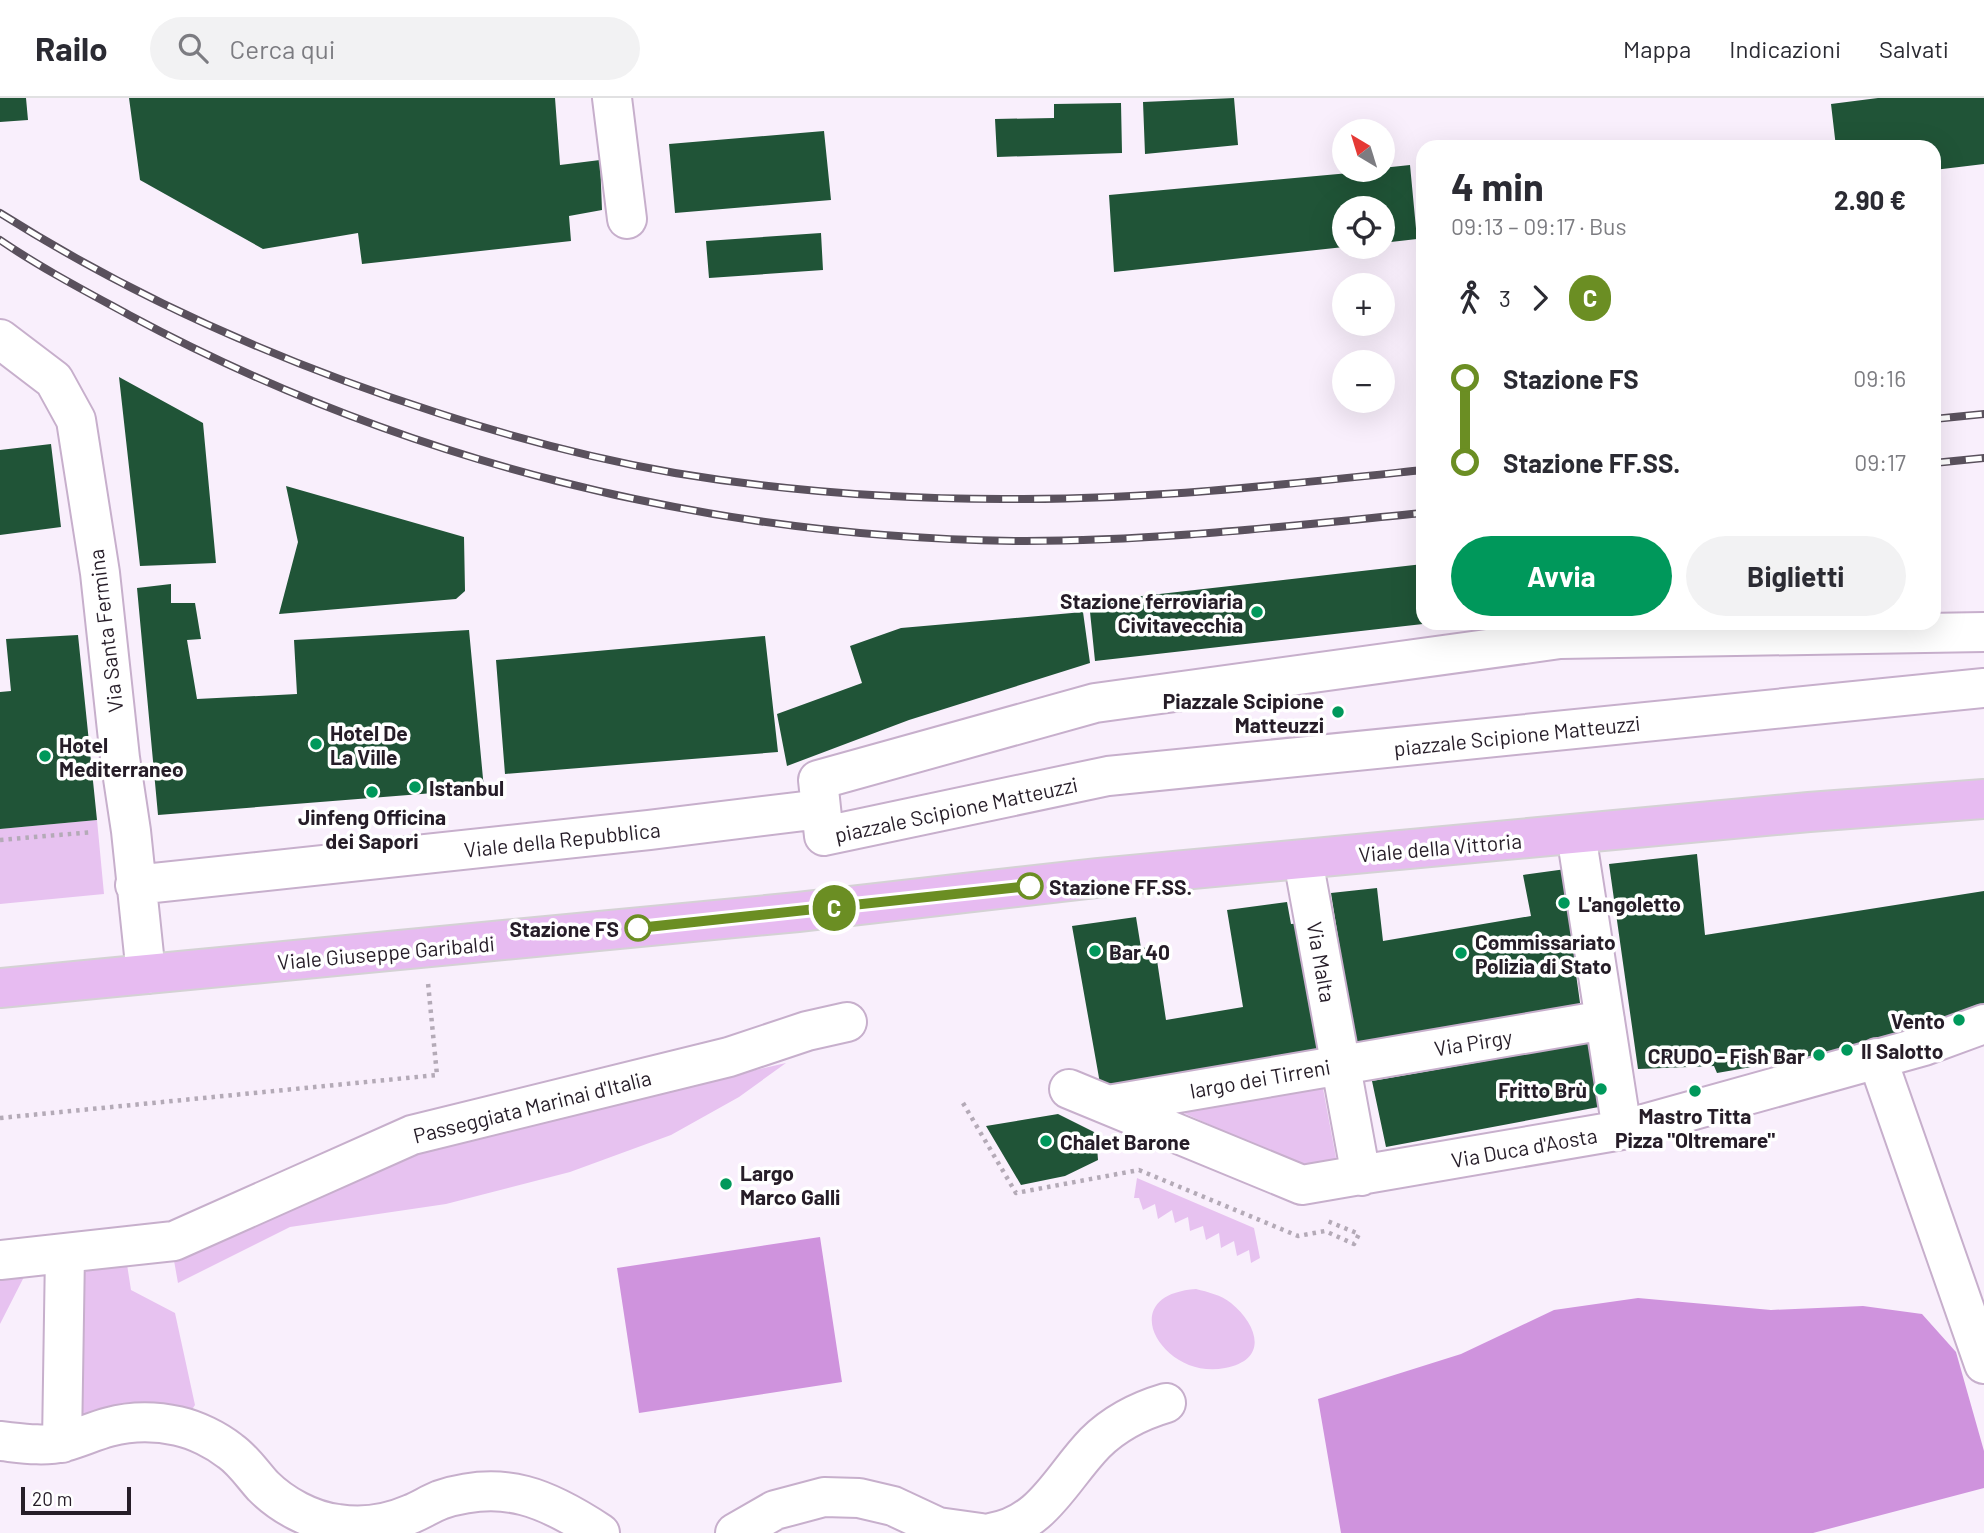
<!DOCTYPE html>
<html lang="it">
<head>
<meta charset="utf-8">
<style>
	body { margin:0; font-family:Barlow,sans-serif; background:#f2f2f3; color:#2b2b33; height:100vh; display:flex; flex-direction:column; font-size:26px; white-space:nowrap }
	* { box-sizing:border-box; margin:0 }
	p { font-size:23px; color:#7c7c81 }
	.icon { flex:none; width:38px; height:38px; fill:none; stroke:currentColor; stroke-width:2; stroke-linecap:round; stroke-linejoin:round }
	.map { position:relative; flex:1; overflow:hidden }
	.panel { position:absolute; left:1416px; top:42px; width:525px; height:490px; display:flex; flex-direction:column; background:#fff; border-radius:21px; box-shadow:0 7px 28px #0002 }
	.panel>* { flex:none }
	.badge { padding:0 14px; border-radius:23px; font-size:24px; line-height:46px }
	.needle { width:46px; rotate:322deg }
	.tools { position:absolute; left:1332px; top:21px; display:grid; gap:14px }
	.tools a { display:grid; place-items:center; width:63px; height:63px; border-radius:50%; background:#fff; box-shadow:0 7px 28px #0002; font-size:35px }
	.scale { position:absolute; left:21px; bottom:18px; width:110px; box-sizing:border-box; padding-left:7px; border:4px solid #261d28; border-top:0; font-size:19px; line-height:24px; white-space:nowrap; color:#261d28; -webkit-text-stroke:5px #fff; paint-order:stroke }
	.map>.badge { position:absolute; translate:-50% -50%; box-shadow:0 0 0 4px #fff }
	.legs { display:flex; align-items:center; gap:10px; height:77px; padding:0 35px; font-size:23px }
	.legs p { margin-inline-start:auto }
	.headline { display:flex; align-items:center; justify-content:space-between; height:119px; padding:0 35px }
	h1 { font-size:38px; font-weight:700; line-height:52px }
	.button { display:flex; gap:14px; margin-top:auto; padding:14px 35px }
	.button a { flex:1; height:80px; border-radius:42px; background:#00985b; color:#fff; font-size:28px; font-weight:700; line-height:80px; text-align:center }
	.button a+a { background:#f2f2f3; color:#2b2b33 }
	ul { padding:0 35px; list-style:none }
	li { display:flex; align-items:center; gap:24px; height:84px; font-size:26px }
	li i { display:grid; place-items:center; width:10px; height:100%; margin:0 9px; background:currentColor }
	li i::after { content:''; width:18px; height:18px; margin:-9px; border:5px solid; border-radius:50%; background:#fff }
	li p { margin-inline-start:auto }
	li:first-child i { background:linear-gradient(#0000 50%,currentColor 0) }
	li:last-child i { background:linear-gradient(currentColor 50%,#0000 0) }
	header { display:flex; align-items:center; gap:42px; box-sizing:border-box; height:98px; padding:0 35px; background:#fff; border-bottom:2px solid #e1e1e2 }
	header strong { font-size:33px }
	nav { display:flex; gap:38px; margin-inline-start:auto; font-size:24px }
	.search { width:490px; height:63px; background:#f2f2f3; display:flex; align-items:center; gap:18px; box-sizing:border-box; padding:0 24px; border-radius:38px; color:#7c7c81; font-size:26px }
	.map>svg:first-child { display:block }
</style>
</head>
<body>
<header>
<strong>Railo</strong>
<div class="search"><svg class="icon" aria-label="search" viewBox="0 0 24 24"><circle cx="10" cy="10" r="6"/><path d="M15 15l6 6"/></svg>Cerca qui</div>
<nav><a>Mappa</a><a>Indicazioni</a><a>Salvati</a></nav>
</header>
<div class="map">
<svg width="1984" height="1435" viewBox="0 0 1984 1435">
	<rect width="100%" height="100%" fill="#f9effc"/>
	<path fill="#e7c2f0" d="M97,722L104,796L0,806V731Z
		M786,965L739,999L671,1037L570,1074L446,1106L290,1129L178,1185L173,1157L422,1049Z
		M1322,985L1337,1065L1306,1070L1177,1012Z
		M1137,1080L1254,1130L1260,1160L1251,1165L1249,1152L1237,1158L1234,1143L1221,1150L1219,1135L1206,1142L1203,1128L1190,1133L1188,1119L1175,1125L1172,1112L1158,1121L1155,1106L1143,1112L1139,1100H1134Z
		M126,1160L131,1192L175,1215L195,1307L187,1319L71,1332L73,1165Z
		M27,1173L0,1226V1176Z
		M1196,1191C1208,1194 1221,1197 1231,1205C1258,1227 1269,1262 1225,1270C1164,1283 1111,1197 1196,1191Z"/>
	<path fill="#cf93dd" d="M820,1139L842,1284L639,1315L617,1170Z
		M1638,1200L1771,1212L1863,1208L1922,1216L1956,1254L1984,1353V1390L1813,1435H1341L1318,1301L1461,1256L1554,1212Z"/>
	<path fill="#205437" d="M0,0H26L28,22L0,24Z
		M129,0H555L560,67L600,62L602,112L569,118L571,143L362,166L358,135L263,151L140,82Z
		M1234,0L1238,47L1145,56L1143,4Z
		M1878,0H1984V66L1934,72V49H1836L1831,6Z
		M1121,5L1122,55L997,59L995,21L1054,20V6Z
		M824,33L831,102L675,115L669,46Z
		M1410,67L1417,141L1382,145V110H1344V149L1114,174L1109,97L1382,72V70Z
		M821,135L823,172L709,180L706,143Z
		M119,279L203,325L216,465L140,468Z
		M51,346L61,429L0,437V352Z
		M286,388L464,439L465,493L456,501L279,516L298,444Z
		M1423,466V526L1095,563L1089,504Z
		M171,486V505H195L201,541L187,542L197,601L297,596L294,542L469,532L484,691L158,717L137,490Z
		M1083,514L1090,565L909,622L787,668L777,616L862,585L850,548L901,530Z
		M78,537L97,722L0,731V594L11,593L6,541Z
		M765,538L778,654L505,676L496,562Z
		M1697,756L1705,837L1984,793V914L1923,939L1717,975L1714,968L1638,971L1609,766Z
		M1566,771L1583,866L1575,869L1582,919L1356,951L1331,795L1377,790L1383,843L1531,818L1523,777Z
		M1287,804L1291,826L1304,825L1328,958L1101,991L1072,828L1136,819L1141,850L1155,849L1166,922L1243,909L1227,812Z
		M1594,944L1604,1008L1386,1049L1372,983Z
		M1058,1016L1096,1035L1098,1062L1065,1078L1021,1087L986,1028Z"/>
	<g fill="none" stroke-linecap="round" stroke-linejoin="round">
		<g stroke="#c7afcc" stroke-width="42">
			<path id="minor" d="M612,0L627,121
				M0,241L54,282L76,322L100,475L120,660L131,733L146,876
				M1984,534L1560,541L1095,605L818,682L824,738L1108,678L1984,590
				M1576,736L1622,1032
				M1303,762L1361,1078
				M135,787L649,732L821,711
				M1877,960L1984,1266
				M1069,991L1302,1087L1622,1032L1924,948L1984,926
				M1108,1007L1605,922
				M0,1162L174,1143L412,1037L729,959L807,933L847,924
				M0,1343C20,1345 43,1349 64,1344C79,1340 94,1333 109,1329C131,1323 156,1323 178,1328C196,1332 216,1342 230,1353C243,1362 253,1377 263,1388C282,1407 311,1423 338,1426C363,1430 388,1426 411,1416C421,1412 430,1406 440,1402C504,1381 547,1400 600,1435
				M62,1345L65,1155
				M735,1435L775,1412L824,1399L859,1400L893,1408L938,1429L981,1435
				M990,1435C1043,1427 1061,1380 1095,1345C1115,1325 1139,1313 1166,1305"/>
		</g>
		<g stroke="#d4d2d4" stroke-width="42">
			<path id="major" d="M0,890L798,814L1097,780L1809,714L1984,701"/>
		</g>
		<path stroke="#b4aab7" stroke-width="4.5" stroke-dasharray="3.5 5" stroke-linecap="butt" d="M0,742L93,734
			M963,1005L1016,1095L1139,1072L1298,1138L1325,1133L1354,1146L1359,1136L1325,1122
			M0,1020L437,977L428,885"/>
		<use href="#minor" stroke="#fff" stroke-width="38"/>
		<use href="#major" stroke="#e7bbf1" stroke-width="38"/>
		<g stroke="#5a515d" stroke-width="8">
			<path id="rail" d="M0,115C136,201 285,266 438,315C515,340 595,361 675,375C789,394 908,402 1023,401C1157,401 1290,386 1423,372
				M0,142C41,170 85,193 129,217C401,363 706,439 1014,443C1151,444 1287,428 1423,415
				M1934,321L1984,316
				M1934,365L1984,360"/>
		</g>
		<use href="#rail" stroke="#fff" stroke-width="5" stroke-dasharray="16" stroke-linecap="butt"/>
	</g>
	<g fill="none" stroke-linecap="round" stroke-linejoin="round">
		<g stroke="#fff" stroke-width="16">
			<path id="line-1" d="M638,830L1030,788"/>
		</g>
		<use href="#line-1" stroke="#6b8e23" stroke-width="10"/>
	</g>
	<g fill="#00985b" stroke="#fff" stroke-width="2.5">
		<circle cx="1257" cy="514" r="7"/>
		<circle cx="1338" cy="614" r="7"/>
		<circle cx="316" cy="646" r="7"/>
		<circle cx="45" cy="658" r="7"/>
		<circle cx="415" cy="689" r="7"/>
		<circle cx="372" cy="694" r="7"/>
		<circle cx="1564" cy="805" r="7"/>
		<circle cx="1095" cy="853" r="7"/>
		<circle cx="1461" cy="855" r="7"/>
		<circle cx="1959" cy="922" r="7"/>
		<circle cx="1847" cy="952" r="7"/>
		<circle cx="1819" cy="957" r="7"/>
		<circle cx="1601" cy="991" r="7"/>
		<circle cx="1695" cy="993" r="7"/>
		<circle cx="1046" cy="1043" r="7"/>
		<circle cx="726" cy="1086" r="7"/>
	</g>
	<g fill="#fff" stroke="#6b8e23" stroke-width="3.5">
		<circle cx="1030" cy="788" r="12"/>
		<circle cx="638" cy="830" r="12"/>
	</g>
	<g text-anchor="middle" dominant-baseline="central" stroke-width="7" stroke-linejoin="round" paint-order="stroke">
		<g font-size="21" font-weight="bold" fill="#261d28" stroke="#fff" text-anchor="start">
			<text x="1243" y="502" text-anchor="end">Stazione ferroviaria<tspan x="1243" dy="24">Civitavecchia</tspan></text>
			<text x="1324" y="602" text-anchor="end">Piazzale Scipione<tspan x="1324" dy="24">Matteuzzi</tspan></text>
			<text x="330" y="634">Hotel De<tspan x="330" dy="24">La Ville</tspan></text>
			<text x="59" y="646">Hotel<tspan x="59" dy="24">Mediterraneo</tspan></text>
			<text x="429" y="689">Istanbul</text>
			<text x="372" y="718" text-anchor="middle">Jinfeng Officina<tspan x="372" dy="24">dei Sapori</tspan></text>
			<text x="1578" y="805">L'angoletto</text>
			<text x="1475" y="843">Commissariato<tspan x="1475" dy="24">Polizia di Stato</tspan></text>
			<text x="1109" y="853">Bar 40</text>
			<text x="1945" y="922" text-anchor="end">Vento</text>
			<text x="1861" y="952">Il Salotto</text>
			<text x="1805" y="957" text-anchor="end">CRUDO - Fish Bar</text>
			<text x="1587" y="991" text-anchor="end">Fritto Brù</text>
			<text x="1695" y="1017" text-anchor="middle">Mastro Titta<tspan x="1695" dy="24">Pizza "Oltremare"</tspan></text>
			<text x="1060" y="1043">Chalet Barone</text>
			<text x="740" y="1074">Largo<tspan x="740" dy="24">Marco Galli</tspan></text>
		</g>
		<g font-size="21" fill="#261d28" stroke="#fff">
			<text transform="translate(105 533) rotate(-97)">Via Santa Fermina</text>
			<text transform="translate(1517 637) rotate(-6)">piazzale Scipione Matteuzzi</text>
			<text transform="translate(956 711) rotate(-12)">piazzale Scipione Matteuzzi</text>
			<text transform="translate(562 741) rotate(-6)">Viale della Repubblica</text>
			<text transform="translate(1440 749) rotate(-5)">Viale della Vittoria</text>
			<text transform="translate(386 854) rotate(-5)">Viale Giuseppe Garibaldi</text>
			<text transform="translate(1322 864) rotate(80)">Via Malta</text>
			<text transform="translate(1473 944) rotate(-9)">Via Pirgy</text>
			<text transform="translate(1260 980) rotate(-10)">largo dei Tirreni</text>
			<text transform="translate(532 1008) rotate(-14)">Passeggiata Marinai d'Italia</text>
			<text transform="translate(1524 1049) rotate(-10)">Via Duca d'Aosta</text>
		</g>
		<g font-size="21" font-weight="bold" fill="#261d28" stroke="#fff" text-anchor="start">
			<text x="1049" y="788">Stazione FF.SS.</text>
			<text x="619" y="830" text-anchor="end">Stazione FS</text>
		</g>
	</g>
</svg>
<div class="tools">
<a><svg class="needle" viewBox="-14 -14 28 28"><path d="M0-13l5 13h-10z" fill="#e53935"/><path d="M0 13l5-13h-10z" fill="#7c7c81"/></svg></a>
<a><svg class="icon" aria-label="locate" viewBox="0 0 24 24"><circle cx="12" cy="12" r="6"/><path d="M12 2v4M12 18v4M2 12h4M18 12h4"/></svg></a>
<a>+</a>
<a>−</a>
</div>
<div class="scale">20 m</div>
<b class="badge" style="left:834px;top:810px;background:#6b8e23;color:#fff">C</b>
<section class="panel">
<div class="headline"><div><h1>4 min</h1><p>09:13 – 09:17 · Bus</p></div><b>2.90 €</b></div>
<div class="legs"><svg class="icon" aria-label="walk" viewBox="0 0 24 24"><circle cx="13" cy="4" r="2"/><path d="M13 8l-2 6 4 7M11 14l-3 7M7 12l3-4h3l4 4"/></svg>3<svg class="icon" aria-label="forward" viewBox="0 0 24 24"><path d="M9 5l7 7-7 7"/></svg><b class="badge" style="background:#6b8e23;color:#fff">C</b></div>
<ul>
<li><i style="color:#6b8e23"></i><b>Stazione FS</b><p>09:16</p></li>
<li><i style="color:#6b8e23"></i><b>Stazione FF.SS.</b><p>09:17</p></li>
</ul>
<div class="button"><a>Avvia</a><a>Biglietti</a></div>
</section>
</div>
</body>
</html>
